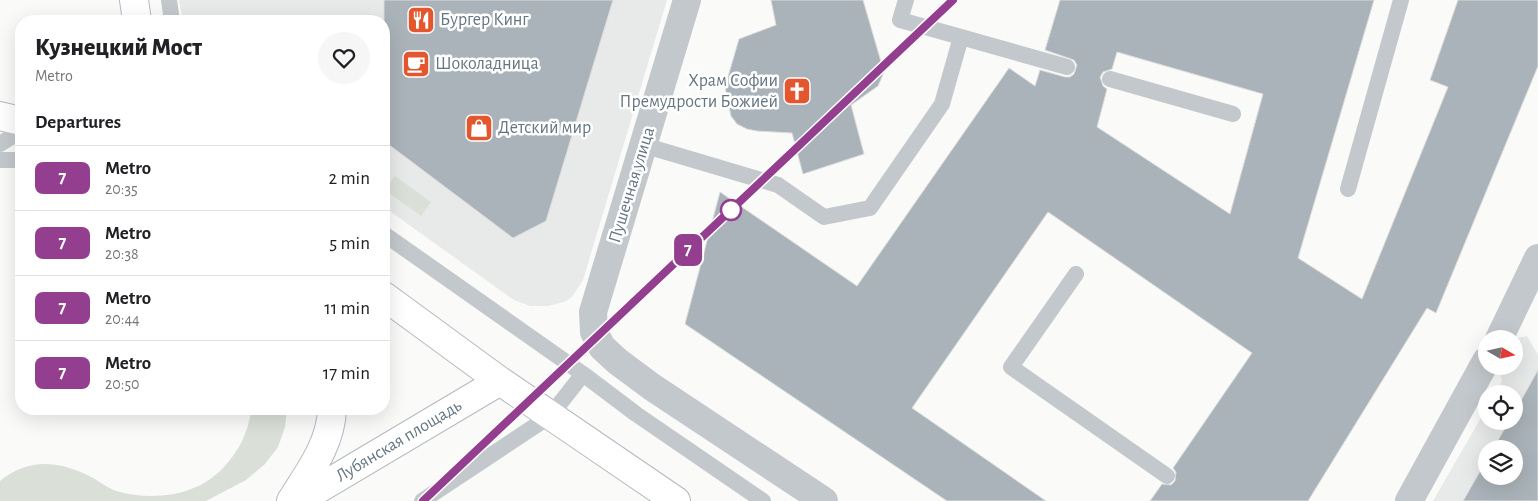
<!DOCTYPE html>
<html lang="en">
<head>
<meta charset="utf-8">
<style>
	body { margin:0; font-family:"Alegreya Sans",sans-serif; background:#f6f6f6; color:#202124; height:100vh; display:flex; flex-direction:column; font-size:19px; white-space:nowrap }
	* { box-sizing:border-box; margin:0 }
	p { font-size:16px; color:#757577 }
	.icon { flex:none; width:28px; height:28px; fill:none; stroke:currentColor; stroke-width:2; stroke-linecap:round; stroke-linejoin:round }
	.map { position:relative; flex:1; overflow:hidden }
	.details { position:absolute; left:15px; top:15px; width:375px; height:400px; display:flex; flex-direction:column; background:#fff; border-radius:20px; box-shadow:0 5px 20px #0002 }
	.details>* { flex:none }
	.badge { padding:0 10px; border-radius:8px; font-size:18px; line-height:32px }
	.needle { width:32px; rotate:99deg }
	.buttons { position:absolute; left:1478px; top:330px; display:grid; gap:10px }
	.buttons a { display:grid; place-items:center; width:45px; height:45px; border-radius:50%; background:#fff; box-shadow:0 5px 20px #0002; font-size:25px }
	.map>.badge { position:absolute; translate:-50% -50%; box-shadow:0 0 0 2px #fff }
	h2 { padding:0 20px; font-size:19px; line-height:45px }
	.round { display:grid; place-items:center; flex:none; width:52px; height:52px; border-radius:26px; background:#f6f6f6 }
	.head { display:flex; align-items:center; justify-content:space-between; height:85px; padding:0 20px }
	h1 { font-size:24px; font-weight:800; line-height:38px }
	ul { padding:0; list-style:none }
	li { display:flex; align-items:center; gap:15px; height:65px; padding:0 20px; border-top:1px solid #e0e0e0 }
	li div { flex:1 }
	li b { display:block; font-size:19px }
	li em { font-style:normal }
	li .badge { min-width:55px; font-weight:700; text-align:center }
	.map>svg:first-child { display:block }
</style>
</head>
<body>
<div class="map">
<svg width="1538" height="501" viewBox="0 0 1538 501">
	<rect width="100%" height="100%" fill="#fafaf8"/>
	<path fill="#e8e9e9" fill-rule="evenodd" d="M179,0H667L583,280L572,297L564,302L548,306H530L514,300L384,207V21H183Z
		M1527,336L1538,355V501H1433L1486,409V421H1514V394H1495L1502,381L1499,366H1514L1513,339ZM1486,449H1514V476H1486Z"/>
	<path fill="#dadfd7" d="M395,176L431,202L421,216L385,190Z
		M251,409H287L285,427L278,447L265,464L246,480L206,501H0V481C30,457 60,461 93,478C100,482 108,488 116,491C152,501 195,497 222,469C238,453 249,432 251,409Z"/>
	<path fill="#aab3b9" stroke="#dcdcda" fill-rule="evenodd" d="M384,0H613L546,221L513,238L384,141Z
		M771,0H863L884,72L878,86L851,105L864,154L803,174L792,133L757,131L747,129L737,124L731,116L725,87L739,39L776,25Z
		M1060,0H1374L1298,258L1362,299L1448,87L1430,80L1458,0H1538V66L1436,313L1427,308L1308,501H1150L1162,484L1171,485L1175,481L1176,472L1173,468L1252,353L1048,212L912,408L1046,501H947L685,324L720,192L857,286L1009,68L1035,86L1040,70L1065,77H1070L1074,74L1077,65L1074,60L1045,50ZM1117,52L1263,94L1230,214L1097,127L1107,89L1103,86L1100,77L1103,72L1112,69Z
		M1538,370V501H1463L1486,461V476H1514V449H1493L1509,421H1514V413Z"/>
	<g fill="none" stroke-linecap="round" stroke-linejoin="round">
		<g stroke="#b3babf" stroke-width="30">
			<path id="secondary" d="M134,0L137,21
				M0,116L21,121
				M384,296L500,381L676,501
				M291,501C309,472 331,444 332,409
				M298,501L500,381"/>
		</g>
		<path stroke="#c3c8cc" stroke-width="16" d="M169,0L172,21
			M961,37L1067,67
			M1110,79L1233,114
			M0,144L21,131
			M643,145L778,185L824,217L870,208L942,104L961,37L900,20L906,0
			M0,160H21
			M1348,189L1401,0
			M384,234L583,374L636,414L763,501
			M1076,274L1011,367L1167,476
			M422,501L550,416L583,374"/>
		<path stroke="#c3c8cc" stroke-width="28" d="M687,0L593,312L594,332L602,347L617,361L652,387L824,501
			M1499,339L1538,258
			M1409,501L1486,361"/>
		<use href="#secondary" stroke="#fff" stroke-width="28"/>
	</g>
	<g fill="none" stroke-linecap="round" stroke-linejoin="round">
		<g stroke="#fff" stroke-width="11">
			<path id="line" d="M423,501L953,0"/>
		</g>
		<use href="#line" stroke="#943e90" stroke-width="8"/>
	</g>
	<defs>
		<g id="restaurant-square" transform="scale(1.4375)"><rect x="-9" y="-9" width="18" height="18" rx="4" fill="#e4572e" stroke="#fff"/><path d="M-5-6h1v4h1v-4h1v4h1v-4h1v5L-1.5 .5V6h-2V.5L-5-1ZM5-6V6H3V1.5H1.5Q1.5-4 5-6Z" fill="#fff"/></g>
		<g id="cafe-square" transform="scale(1.4375)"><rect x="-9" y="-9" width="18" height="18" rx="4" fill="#e4572e" stroke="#fff"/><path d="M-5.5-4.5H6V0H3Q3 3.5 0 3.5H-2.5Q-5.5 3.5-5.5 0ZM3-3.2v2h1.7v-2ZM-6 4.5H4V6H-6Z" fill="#fff"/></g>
		<g id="church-square" transform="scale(1.4375)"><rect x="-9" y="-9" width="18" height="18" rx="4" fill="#e4572e" stroke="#fff"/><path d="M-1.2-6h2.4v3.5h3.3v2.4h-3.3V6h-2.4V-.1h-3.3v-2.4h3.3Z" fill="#fff"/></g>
		<g id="shop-square" transform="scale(1.4375)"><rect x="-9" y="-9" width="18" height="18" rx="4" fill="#e4572e" stroke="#fff"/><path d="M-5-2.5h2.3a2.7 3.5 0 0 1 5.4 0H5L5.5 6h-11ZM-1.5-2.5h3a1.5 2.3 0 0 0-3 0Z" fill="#fff"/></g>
	</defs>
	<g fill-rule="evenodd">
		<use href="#restaurant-square" x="421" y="20"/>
		<use href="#cafe-square" x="416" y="64"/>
		<use href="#church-square" x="797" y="91"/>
		<use href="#shop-square" x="479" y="128"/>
	</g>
	<circle fill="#fff" stroke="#943e90" stroke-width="2.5" cx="731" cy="210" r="10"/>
	<g text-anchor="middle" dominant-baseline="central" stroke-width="5" stroke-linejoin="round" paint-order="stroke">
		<g font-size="18" fill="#657683" stroke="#fff" text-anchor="start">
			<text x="440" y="20">Бургер Кинг</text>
			<text x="435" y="64">Шоколадница</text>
			<text x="778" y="81" text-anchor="end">Храм Софии<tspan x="778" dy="21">Премудрости Божией</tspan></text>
			<text x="498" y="128">Детский мир</text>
		</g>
		<g font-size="18" fill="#657683" stroke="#fff">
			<text transform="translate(632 185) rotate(-73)">Пушечная улица</text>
			<text transform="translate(399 441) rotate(-31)">Лубянская площадь</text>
		</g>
	</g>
</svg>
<div class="buttons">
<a><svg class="needle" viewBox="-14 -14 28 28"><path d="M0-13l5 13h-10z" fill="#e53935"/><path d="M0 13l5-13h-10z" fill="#757577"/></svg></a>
<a><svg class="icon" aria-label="locate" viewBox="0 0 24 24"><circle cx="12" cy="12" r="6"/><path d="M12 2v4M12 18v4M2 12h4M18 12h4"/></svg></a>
<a><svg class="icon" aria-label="layers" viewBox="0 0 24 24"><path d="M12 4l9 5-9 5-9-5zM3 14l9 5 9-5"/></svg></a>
</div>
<b class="badge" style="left:688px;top:250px;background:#943e90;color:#fff">7</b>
<section class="details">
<div class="head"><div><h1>Кузнецкий Мост</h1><p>Metro</p></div><a class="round"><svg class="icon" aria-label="heart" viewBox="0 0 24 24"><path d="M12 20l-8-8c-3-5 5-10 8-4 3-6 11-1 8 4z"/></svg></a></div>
<h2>Departures</h2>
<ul>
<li><span class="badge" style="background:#943e90;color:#fff">7</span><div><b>Metro</b><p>20:35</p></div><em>2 min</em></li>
<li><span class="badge" style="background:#943e90;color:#fff">7</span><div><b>Metro</b><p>20:38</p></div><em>5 min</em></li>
<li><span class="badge" style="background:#943e90;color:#fff">7</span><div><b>Metro</b><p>20:44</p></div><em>11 min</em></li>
<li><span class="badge" style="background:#943e90;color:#fff">7</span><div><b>Metro</b><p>20:50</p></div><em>17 min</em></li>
</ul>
</section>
</div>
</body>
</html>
